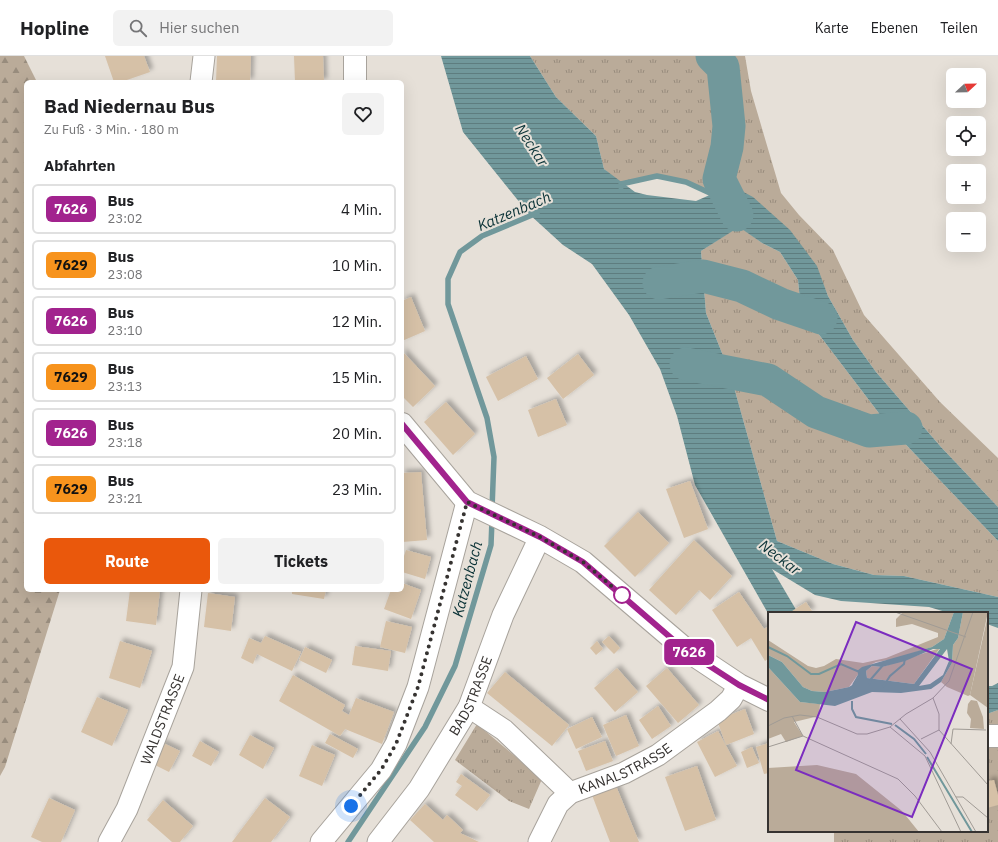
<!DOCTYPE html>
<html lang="de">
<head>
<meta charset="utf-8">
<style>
	body { margin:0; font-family:"IBM Plex Sans",sans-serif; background:#f2f2f2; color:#202124; height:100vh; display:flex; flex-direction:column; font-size:15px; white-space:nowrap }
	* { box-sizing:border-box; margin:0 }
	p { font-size:13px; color:#757577 }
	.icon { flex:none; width:22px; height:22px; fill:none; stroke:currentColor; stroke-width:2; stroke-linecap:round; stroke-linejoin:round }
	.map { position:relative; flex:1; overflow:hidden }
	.details { position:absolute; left:24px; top:24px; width:380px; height:512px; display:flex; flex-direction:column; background:#fff; border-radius:6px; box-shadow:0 4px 16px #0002 }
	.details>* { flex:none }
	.badge { padding:0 8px; border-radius:6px; font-size:14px; line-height:26px }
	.needle { width:26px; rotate:68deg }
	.tools { position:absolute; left:946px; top:12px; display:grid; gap:8px }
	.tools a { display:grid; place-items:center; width:40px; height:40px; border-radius:6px; background:#fff; box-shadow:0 4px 16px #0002; font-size:20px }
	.you { position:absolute; width:20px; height:20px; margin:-10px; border:3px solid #fff; border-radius:50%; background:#1a73e8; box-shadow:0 0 0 6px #1a73e833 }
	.map>.badge { position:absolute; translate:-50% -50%; box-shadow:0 0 0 2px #fff }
	h2 { padding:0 20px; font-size:15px; line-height:36px }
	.round { display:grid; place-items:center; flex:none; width:42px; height:42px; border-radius:6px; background:#f2f2f2 }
	.headline { display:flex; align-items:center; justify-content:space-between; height:68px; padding:0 20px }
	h1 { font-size:19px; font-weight:800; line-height:30px }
	.cta { display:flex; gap:8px; margin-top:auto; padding:8px 20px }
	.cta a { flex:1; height:46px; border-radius:6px; background:#ea580c; color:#fff; font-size:16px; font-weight:800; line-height:46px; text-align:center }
	.cta a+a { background:#f2f2f2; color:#202124 }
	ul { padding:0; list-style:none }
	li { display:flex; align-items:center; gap:12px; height:50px; margin:0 8px 6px; padding:0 12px; border:2px solid #e0e0e0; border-radius:6px }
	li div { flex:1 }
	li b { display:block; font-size:15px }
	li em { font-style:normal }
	li .badge { min-width:44px; font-weight:700; text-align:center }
	header { display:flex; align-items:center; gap:24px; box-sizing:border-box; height:56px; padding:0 20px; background:#fff; border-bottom:1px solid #e0e0e0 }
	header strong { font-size:19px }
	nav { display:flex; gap:22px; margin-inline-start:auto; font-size:14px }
	.search { width:280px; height:36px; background:#f2f2f2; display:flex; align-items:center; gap:10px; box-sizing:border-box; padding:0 14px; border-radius:6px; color:#757577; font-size:15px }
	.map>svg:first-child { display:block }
</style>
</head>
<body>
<header>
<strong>Hopline</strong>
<div class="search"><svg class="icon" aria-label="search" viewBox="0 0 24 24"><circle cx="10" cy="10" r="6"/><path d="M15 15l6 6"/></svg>Hier suchen</div>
<nav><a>Karte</a><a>Ebenen</a><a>Teilen</a></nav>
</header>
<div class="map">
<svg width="998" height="786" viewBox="0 0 998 786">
	<defs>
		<pattern id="grass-tufts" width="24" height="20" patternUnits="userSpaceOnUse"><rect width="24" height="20" fill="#baab99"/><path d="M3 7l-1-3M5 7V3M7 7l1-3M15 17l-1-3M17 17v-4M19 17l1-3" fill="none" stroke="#988c7d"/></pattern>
		<pattern id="forest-firs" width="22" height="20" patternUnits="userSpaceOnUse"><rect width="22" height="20" fill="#baab99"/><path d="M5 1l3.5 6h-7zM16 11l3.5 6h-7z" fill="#988c7d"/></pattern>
		<pattern id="water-rules" width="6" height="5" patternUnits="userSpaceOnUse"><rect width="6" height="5" fill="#71989b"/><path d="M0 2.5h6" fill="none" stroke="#5e7d7f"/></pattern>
		<filter id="shadow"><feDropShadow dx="3.5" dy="-3.5" stdDeviation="2" flood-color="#0004"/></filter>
	</defs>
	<rect width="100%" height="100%" fill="#e6e0d8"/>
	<path fill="url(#grass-tufts)" d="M530,0H745L751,35L781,137L799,159L833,194L864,259L940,346L998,402V451L941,391L876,316L853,284L828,240L816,210L719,123L712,138L686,126L657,120L621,128L604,113L596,80L556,41Z
		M739,170L762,187L780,196L798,224L801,255L891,373L998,485V541L904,520L874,519L833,508L777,485L730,317L706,257L701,195Z
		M998,654V786H834V775H987V658Z
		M477,668L542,723L529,753L509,745L455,704Z"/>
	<path fill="url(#forest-firs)" d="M0,0H24L37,26H26V534H60L5,711L0,720Z"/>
	<path fill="url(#water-rules)" d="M441,0H530L556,41L596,80L604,113L635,136L647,139L696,145L712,138L719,123L753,141L790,174L817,210L828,240L853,284L876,316L941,391L998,451V485L891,373L801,255L798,224L780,196L762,187L739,171L701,195L706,257L730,317L777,485L833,508L874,519L904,520L998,541V572L987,568V557H949L929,551L841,545L815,539L772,513L798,557H769V559L695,429L677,360L660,313L629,259L592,208L563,189L529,158L463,76Z
		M998,627V654L987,658V630H992Z"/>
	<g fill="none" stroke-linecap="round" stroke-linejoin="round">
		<path stroke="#71989b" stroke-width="5.5" d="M621,131V128L657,120L686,126L712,138L715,144
			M492,453L494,401L487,362L448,248V223L460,196L482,180L537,157
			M348,786L425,671L455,610L491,489L492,464"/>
		<path stroke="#71989b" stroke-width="33" d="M712,0L723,11L729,70L727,91L719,123L737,159
			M659,227L703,220L742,230L780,248L821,262
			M686,308L768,324L816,356L869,375L906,372"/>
	</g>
	<path fill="#d6c1a7" filter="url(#shadow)" d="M105,0H144L150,16L121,26H114Z
		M217,0H251L250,26H216Z
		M294,0H323L324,26H295Z
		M411,241L425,275L402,285V245Z
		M402,295L435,330L413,351L402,340Z
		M578,298L594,319L563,343L547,322Z
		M526,300L538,323L498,345L486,321Z
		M556,343L567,369L538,381L528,354Z
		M446,346L475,378L453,399L424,366Z
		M421,416L427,484L402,486V417Z
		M690,425L708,473L684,482L666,433Z
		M638,456L669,487L635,521L604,490Z
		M694,484L732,520L710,544L699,534L676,559L649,534Z
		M406,494L431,501L425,523L402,516V506Z
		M402,527L421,534L411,563L384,553L391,534H402Z
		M130,534H160L156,569L126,565Z
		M292,534H326L324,543L292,538Z
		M739,536L764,573L769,570V602L765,605L751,582L737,591L712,554Z
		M208,537L235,541L231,575L204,571Z
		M806,546L812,555L809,557H789Z
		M386,565L412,571L405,597L380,591Z
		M265,580L301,596L292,615L257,598L253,608L241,602L249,582L261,587Z
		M609,580L620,592L614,598L602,586Z
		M120,585L152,595L140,632L109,622Z
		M597,585L603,593L596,599L590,592Z
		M355,590L391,595L388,615L352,609Z
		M305,591L332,604L326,617L299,604Z
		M617,612L638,636L615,656L594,632Z
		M667,612L699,649L678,667L646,630Z
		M505,616L569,669L552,690L487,637Z
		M293,619L345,649L342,655L349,659L356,642L394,656L382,688L345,673L340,680L279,645Z
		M97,641L128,654L112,690L81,676Z
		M658,650L671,670L652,683L639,664Z
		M745,653L754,678L726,689L717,664Z
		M626,659L639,690L616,700L603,669Z
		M592,661L602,681L576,693L567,673Z
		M718,675L737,710L715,721L697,686Z
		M330,678L358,693L353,702L325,687Z
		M250,679L274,692L263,713L239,699Z
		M200,685L219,696L211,710L192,700Z
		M605,685L613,705L586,715L578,695Z
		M161,686L180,695L169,716L151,707Z
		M769,687V717L764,718L756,691Z
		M312,689L335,699L322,730L299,720Z
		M752,691L759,707L747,712L741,696Z
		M697,710L716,764L685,775L665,721Z
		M461,718L490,739L477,755L455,739L462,730L456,726Z
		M994,724L998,739V749L987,752V725Z
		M616,730L639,786H610L592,739Z
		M49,742L75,754L61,786H42L31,781Z
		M265,742L290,761L271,786H232Z
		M163,744L193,770L180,786H172L147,764Z
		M425,748L443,764L447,759L463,774L460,777L479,786H434L410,764Z"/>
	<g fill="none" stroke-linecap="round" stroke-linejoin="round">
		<g stroke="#a8a39c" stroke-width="23">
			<g id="street">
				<path d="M201,26L204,0"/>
				<path d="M469,651L504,674L570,737"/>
				<path id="s1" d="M109,786L127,753L183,611L191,534"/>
				<path d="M321,786L381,714L396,688L418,631L467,446"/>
				<path id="s2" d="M378,786L419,733L469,651L503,559L540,481"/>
				<path id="s3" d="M539,786L558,748L570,737L624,717L658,699L718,655L731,643L739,629"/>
			</g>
		</g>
		<g stroke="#a8a39c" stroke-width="24">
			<path id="secondary" d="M355,0V26
				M402,368L467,446L540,481L583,506L685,593L739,629L769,644
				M987,680H998"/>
		</g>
		<use href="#street" stroke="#fff" stroke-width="21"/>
		<use href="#secondary" stroke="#fff" stroke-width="22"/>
	</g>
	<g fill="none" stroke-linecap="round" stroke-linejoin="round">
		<g stroke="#fff" stroke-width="9">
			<path id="line" d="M402,368L467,446L540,481L583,506L685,594L739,629L769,644"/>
		</g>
		<use href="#line" stroke="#a2238e" stroke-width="6"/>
		<path stroke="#363331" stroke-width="4" stroke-dasharray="0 7.2" d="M351,750L381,714L396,688L418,631L467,446L540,481L583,506L622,539"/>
	</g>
	<circle fill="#fff" stroke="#a2238e" stroke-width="2" cx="622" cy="539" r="8"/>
	<g text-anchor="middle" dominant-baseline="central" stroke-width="4" stroke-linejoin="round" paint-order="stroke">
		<g font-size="14" fill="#363331" stroke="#e6e0d8">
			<text stroke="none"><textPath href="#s2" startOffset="174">BADSTRASSE</textPath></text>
			<text stroke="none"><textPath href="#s1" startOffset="134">WALDSTRASSE</textPath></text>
			<text stroke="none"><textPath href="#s3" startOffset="119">KANALSTRASSE</textPath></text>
		</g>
		<g font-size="15" font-style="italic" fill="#0a3236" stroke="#e6e0d8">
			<text transform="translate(532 89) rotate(57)">Neckar</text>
			<text transform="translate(514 155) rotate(-23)">Katzenbach</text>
			<text transform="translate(780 501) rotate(37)">Neckar</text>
			<text transform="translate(467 523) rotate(-75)">Katzenbach</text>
		</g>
	</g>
	<g transform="translate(768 556)">
		<rect width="220" height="220" fill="#e6e0d8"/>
		<path d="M135,0H186L176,27L164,35L127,47L108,50L90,59L91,61L81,75L57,80L44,79L35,75L14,50L0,43V28L40,54L48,56L56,54L68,47L95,51L118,46L170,25V21L144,12L128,15V7ZM195,0H220L202,83L200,84L179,75L173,70L184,51L185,33L190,26ZM172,36L146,72L99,66L98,59L104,54L114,55ZM0,55L32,90L52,92L51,104L26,110L35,124L18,130L13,122L0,127Z" fill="#baab99"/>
		<path d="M220,3V96L202,83ZM49,153L88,162L134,199L151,220H0V156Z" fill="#baab99"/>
		<path d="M203,88L209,89L215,105L216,117L202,116L203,107L199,101L200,92Z" fill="#baab99"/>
		<path d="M186,0H195L190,26L185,33L184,51L173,70L163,77L133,81L104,80L67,94L41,91L32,90L0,55V43L14,50L35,75L44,79L57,80L81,75L86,72L91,64L89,59L94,55L164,35L176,27ZM165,37H172L146,72L99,66L98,59L104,54L114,55L137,49ZM179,37L181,49L175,63L162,72L151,74Z" fill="#71989b" fill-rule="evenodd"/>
		<path fill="none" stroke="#71989b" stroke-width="2" d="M0,35L19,44L43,62H51L73,52L89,59H95M85,73L92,61M101,73L103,67L116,52M115,75L122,64L136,52L137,46M84,89V97L88,105L124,112M127,113L146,127L158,142M159,145L204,220"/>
		<path fill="none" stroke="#a09b95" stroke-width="1" d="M127,0L198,25M165,86L171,102V118M24,104L35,124L130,167L147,184L174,220M132,107L162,140L208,220M0,114L16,106L32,103L49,105L89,122H99L122,115L138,102L165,86L181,69L205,0M122,115L157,144L193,220M171,118L220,173M153,127L171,118M183,132L185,117L218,118M0,135L35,124M188,185H195L220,206"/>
		<path fill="#7b2cbf" fill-opacity="0.15" stroke="#7b2cbf" stroke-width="2" d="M88,10L204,57L144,205L28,158Z"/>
		<rect width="220" height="220" fill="none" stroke="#363331" stroke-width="2"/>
	</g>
</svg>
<div class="tools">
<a><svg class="needle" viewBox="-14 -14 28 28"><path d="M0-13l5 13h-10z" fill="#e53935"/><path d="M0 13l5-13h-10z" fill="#757577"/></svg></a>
<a><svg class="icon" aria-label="locate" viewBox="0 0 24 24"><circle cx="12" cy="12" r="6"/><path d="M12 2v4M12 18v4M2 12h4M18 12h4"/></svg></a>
<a>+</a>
<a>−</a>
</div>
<div class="you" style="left:351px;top:750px"></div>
<b class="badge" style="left:689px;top:596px;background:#a2238e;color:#fff">7626</b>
<section class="details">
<div class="headline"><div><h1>Bad Niedernau Bus</h1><p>Zu Fuß · 3 Min. · 180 m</p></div><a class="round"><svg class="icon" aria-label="heart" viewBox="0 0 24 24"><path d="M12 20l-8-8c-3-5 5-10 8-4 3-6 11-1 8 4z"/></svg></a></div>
<h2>Abfahrten</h2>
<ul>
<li><span class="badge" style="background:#a2238e;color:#fff">7626</span><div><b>Bus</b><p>23:02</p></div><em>4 Min.</em></li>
<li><span class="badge" style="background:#f7931d;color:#111">7629</span><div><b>Bus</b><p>23:08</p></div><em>10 Min.</em></li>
<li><span class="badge" style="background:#a2238e;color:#fff">7626</span><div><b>Bus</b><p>23:10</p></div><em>12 Min.</em></li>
<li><span class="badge" style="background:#f7931d;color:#111">7629</span><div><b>Bus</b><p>23:13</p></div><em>15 Min.</em></li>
<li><span class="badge" style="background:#a2238e;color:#fff">7626</span><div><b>Bus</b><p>23:18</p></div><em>20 Min.</em></li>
<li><span class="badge" style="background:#f7931d;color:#111">7629</span><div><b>Bus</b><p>23:21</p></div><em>23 Min.</em></li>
</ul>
<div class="cta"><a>Route</a><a>Tickets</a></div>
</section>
</div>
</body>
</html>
